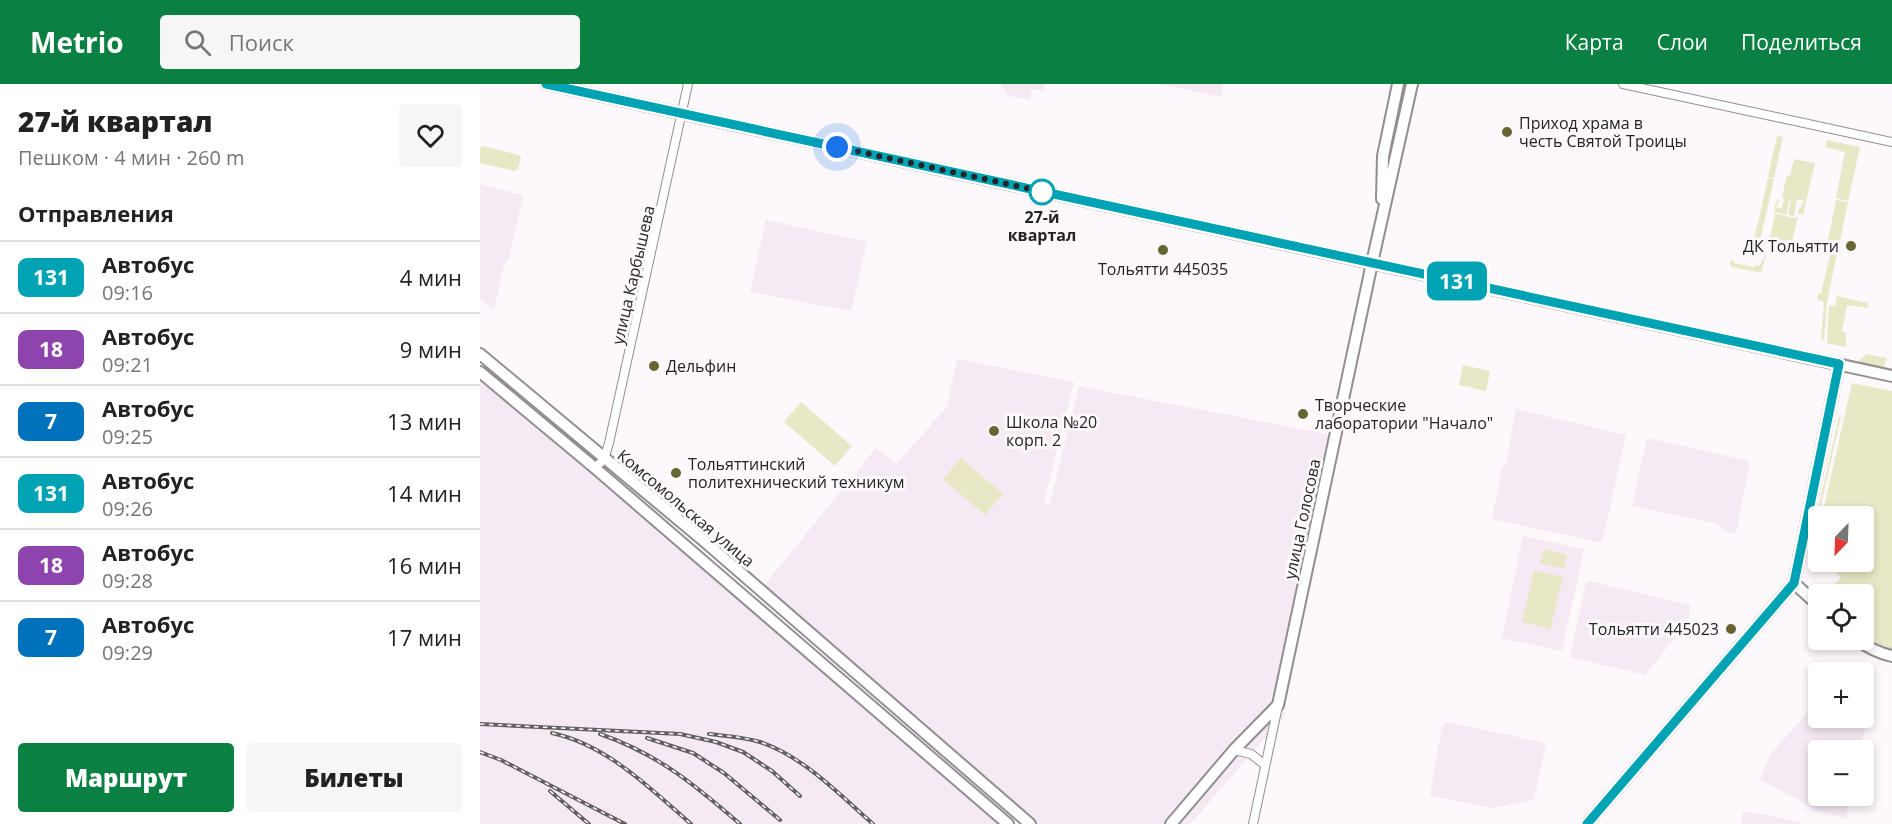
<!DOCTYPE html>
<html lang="ru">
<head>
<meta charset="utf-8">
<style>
	body { margin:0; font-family:"Open Sans",sans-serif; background:#f6f6f6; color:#222; height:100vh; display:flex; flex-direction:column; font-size:22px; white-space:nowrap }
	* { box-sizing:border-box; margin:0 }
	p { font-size:20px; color:#767676 }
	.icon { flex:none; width:33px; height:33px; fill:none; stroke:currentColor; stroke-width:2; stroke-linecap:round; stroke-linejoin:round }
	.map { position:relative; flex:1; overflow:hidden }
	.side { display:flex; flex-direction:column; background:#fff; width:480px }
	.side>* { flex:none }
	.badge { padding:0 12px; border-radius:9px; font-size:21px; line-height:39px }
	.needle { width:39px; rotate:203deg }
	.controls { position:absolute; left:1328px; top:422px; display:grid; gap:12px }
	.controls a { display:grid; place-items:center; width:66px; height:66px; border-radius:6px; background:#fff; box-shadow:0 3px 9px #0003; font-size:30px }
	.you { position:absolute; width:30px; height:30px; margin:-15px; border:4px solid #fff; border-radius:50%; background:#1a73e8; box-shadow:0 0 0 9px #1a73e833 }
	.map>.badge { position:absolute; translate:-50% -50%; box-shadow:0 0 0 3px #fff }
	h2 { padding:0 18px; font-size:22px; line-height:54px }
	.round { display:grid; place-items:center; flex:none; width:63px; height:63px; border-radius:6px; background:#f6f6f6 }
	.headline { display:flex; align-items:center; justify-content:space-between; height:102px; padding:0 18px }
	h1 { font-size:28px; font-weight:800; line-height:45px }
	.button { display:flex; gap:12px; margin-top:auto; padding:12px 18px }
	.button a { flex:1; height:69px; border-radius:6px; background:#0b8043; color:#fff; font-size:24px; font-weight:800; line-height:69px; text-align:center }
	.button a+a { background:#f6f6f6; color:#222 }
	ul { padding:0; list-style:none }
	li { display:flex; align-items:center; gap:18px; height:72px; padding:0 18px; border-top:2px solid #e0e0e0 }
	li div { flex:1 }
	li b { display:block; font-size:22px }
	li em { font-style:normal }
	li .badge { min-width:66px; font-weight:700; text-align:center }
	header { display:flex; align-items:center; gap:36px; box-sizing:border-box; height:84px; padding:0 30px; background:#0b8043; color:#fff }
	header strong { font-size:28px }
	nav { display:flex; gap:33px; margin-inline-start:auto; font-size:21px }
	.search { width:420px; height:54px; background:#f6f6f6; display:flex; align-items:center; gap:15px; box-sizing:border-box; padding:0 21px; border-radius:6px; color:#767676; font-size:22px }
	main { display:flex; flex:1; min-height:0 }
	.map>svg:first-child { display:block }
</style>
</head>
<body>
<header>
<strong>Metrio</strong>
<div class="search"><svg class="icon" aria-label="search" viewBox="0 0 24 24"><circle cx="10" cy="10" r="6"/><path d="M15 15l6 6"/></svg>Поиск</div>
<nav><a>Карта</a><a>Слои</a><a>Поделиться</a></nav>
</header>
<main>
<section class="side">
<div class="headline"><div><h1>27-й квартал</h1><p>Пешком · 4 мин · 260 m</p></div><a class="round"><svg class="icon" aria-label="heart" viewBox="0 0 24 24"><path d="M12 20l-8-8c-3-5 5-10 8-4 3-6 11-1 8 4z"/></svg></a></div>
<h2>Отправления</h2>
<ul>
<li><span class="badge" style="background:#00a3b4;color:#fff">131</span><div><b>Автобус</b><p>09:16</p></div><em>4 мин</em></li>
<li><span class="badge" style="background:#8e44ad;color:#fff">18</span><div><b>Автобус</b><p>09:21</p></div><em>9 мин</em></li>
<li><span class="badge" style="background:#0072bc;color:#fff">7</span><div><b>Автобус</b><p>09:25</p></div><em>13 мин</em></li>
<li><span class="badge" style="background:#00a3b4;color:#fff">131</span><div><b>Автобус</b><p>09:26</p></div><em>14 мин</em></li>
<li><span class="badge" style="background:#8e44ad;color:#fff">18</span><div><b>Автобус</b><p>09:28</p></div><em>16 мин</em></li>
<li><span class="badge" style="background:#0072bc;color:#fff">7</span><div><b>Автобус</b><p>09:29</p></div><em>17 мин</em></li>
</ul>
<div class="button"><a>Маршрут</a><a>Билеты</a></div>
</section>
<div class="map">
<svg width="1412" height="740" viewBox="0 0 1412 740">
	<rect width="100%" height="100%" fill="#fcf8fb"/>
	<path fill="#f5eaf3" d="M520,0H565L564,7L552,5L550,16L528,12Z
		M680,0H743L741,13Z
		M0,100L43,111L29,175L24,180L14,226L0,214Z
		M286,136L387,158L371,227L270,208Z
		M477,275L594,298L564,419L569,422L599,302L851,351L804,633L710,740H556L282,504L396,364L416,380L467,323Z
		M0,289L528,740H0Z
		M1036,325L1146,351L1122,459L1012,435L1022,384L1026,380Z
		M1167,354L1270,377L1256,450L1244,447L1238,440L1152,422Z
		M1043,452L1104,465L1082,567L1022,554Z
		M1109,497L1210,521L1208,537L1165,591L1090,573L1106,498Z
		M1334,621L1338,622V633H1361L1385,644L1380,666H1338V711H1371L1366,734L1338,727L1280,696L1289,672Z
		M966,638L1066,659L1054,716L1013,724L950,712L962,642Z
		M1263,727L1321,738L1320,740H1261Z"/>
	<path fill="#e8e8c7" d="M1297,52L1303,53L1294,94L1288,93Z
		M1347,56L1380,63L1368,117L1356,114L1365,68L1345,63Z
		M3,62L39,71L41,74L38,85L34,87L0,79V64Z
		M1314,75L1335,79L1323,131L1317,129L1324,117L1317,115L1314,132L1308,131L1311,114H1310L1306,131L1295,128L1294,123L1297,117L1300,116L1296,123L1302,125L1304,115L1302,112L1307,92H1310Z
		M1288,94L1294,95L1279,161L1273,160Z
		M1356,116L1368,118L1360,158L1348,156Z
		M1295,130L1315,134L1318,132L1310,167L1296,164V159L1290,155Z
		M1347,157L1359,160L1347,218L1344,256L1341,255L1344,218L1337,216L1338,210H1341L1350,171L1326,166L1324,163L1325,159L1346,163Z
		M1280,164L1287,167L1281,189L1252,183L1250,181L1251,176L1254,177V179L1274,183L1275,181L1279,182L1284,174L1283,169L1277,168Z
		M1357,212L1387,219L1389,222L1387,224L1367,221L1362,247L1366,249V263L1347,259L1349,221L1355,222Z
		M1387,270L1407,274L1403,285L1376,279Z
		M983,281L1010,287L1006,307L979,301Z
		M1372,299L1412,307V565L1398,560L1383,548V510H1346L1361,493L1343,477H1383V432H1342Z
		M321,318L372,362L355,382L304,338Z
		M1359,332H1361L1331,466L1329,465Z
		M481,374L523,410L505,431L463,395Z
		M1064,465L1087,471L1084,485L1060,479Z
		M1054,486L1083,493L1070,545L1042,538Z"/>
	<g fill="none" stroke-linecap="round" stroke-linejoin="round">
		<g stroke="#928e92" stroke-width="10">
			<path id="minor" d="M1143,0L1412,58
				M115,384L124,375L129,359L208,0
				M754,666L771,670L785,681
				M773,740L798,622"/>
		</g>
		<g stroke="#928e92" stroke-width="14">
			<path id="major" d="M66,0L1412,292
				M902,115L903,72L918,0
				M0,270L224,457L550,740
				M0,288L115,384L528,740
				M1314,499L1338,521
				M1377,555C1388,564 1398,569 1412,572
				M691,740L754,666L798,621L892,179L932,0
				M1107,740L1314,499L1359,280"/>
		</g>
		<use href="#minor" stroke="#fff" stroke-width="8"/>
		<use href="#major" stroke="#fff" stroke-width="10"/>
		<g stroke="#615f61" stroke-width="4">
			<path id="rail" d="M0,640L200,650L236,658L263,668L292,687L320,712
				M72,649C127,661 170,704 211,740
				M120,650C178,670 215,701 260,740
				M229,650C246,652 264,653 280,658C324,673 359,710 393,740
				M167,654L213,669L244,689L300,736
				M0,668L21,676L145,740
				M70,707L109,740"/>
		</g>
		<use href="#rail" stroke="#fcf8fb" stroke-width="1.5" stroke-dasharray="4.5" stroke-linecap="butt"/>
	</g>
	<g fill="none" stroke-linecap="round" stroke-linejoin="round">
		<g stroke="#fff" stroke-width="14">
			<path id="line" d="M66,0L1359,280L1314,499L1107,740"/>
		</g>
		<use href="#line" stroke="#00a3b4" stroke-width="9"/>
		<path stroke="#252325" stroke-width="6" stroke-dasharray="0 10.8" d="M357,63L569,109L562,108"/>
	</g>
	<g fill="#676532" stroke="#fcf8fb" stroke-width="2">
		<circle cx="1027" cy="48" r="6"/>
		<circle cx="1371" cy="162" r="6"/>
		<circle cx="683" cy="166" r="6"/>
		<circle cx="174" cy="282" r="6"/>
		<circle cx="823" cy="330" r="6"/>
		<circle cx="514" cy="347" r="6"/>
		<circle cx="196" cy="389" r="6"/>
		<circle cx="1251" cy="545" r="6"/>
	</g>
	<circle fill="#fff" stroke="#00a3b4" stroke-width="3" cx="562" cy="108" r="12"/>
	<g text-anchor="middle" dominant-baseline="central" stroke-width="6" stroke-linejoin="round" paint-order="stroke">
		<g font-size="16" fill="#252325" stroke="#fcf8fb" text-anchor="start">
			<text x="1039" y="39">Приход храма в<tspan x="1039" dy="18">честь Святой Троицы</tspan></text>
			<text x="1359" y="162" text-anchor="end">ДК Тольятти</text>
			<text x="683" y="185" text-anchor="middle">Тольятти 445035</text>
			<text x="186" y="282">Дельфин</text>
			<text x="835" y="321">Творческие<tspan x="835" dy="18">лаборатории "Начало"</tspan></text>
			<text x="526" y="338">Школа №20<tspan x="526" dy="18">корп. 2</tspan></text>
			<text x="208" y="380">Тольяттинский<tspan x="208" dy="18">политехнический техникум</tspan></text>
			<text x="1239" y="545" text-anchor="end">Тольятти 445023</text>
		</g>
		<g font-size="16" font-weight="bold" fill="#252325" stroke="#fcf8fb">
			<text x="562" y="133">27-й<tspan x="562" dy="18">квартал</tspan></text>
		</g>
		<g font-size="16" fill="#252325" stroke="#fcf8fb">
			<text transform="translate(153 191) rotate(-77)">улица Карбышева</text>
			<text transform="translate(206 424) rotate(40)">Комсомольская улица</text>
			<text transform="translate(822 435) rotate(-78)">улица Голосова</text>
		</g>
	</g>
</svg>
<div class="controls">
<a><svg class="needle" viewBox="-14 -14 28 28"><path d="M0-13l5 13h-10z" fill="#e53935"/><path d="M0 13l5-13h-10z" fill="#767676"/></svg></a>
<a><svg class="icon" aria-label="locate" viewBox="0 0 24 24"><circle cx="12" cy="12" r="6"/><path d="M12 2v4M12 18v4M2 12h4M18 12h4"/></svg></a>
<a>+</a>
<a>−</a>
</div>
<div class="you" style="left:357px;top:63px"></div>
<b class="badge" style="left:977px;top:197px;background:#00a3b4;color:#fff">131</b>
</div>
</main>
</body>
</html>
